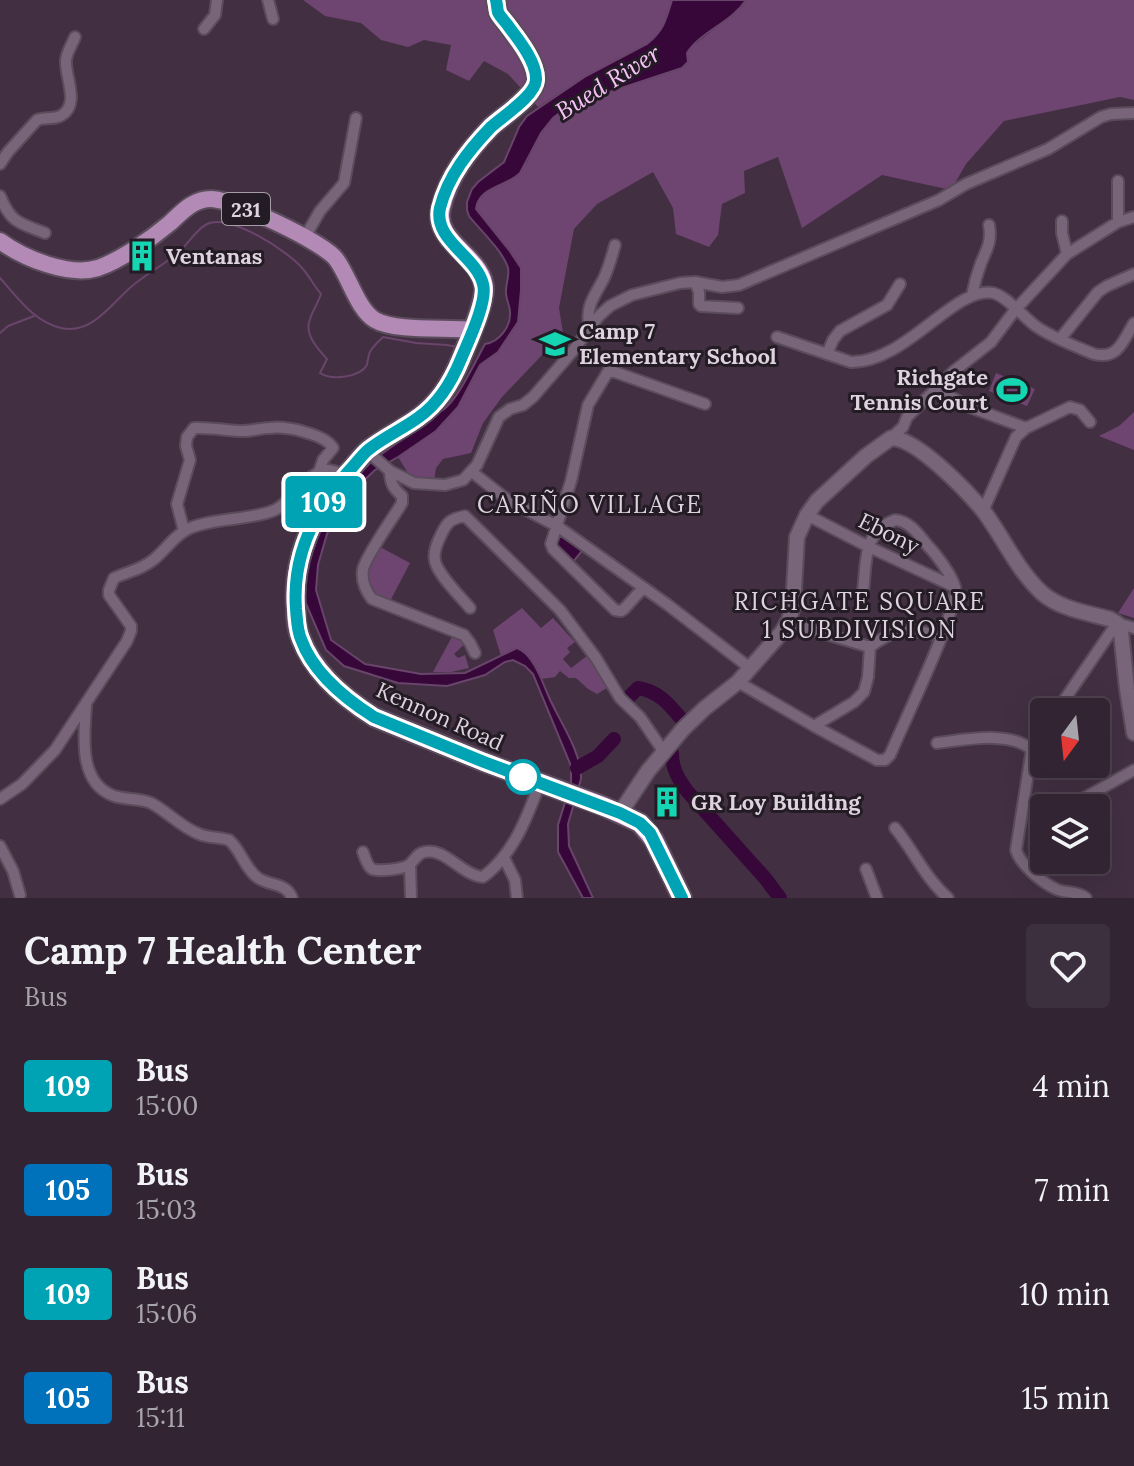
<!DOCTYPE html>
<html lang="en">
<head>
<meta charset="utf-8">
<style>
	body { margin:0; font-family:Lora,serif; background:#3d303e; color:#f1f3f6; height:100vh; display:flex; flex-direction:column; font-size:30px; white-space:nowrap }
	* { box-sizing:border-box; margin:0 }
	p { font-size:26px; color:#a8a4ac }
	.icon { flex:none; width:44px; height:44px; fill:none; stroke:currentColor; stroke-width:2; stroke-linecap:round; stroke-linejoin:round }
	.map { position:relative; height:898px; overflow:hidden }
	.panel { display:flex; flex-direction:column; background:#322432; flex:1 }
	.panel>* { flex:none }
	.badge { padding:0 16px; border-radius:6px; font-size:28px; line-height:52px }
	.needle { width:52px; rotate:195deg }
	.tools { position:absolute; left:1030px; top:698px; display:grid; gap:16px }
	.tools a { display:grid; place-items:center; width:80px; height:80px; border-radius:8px; background:#322432; box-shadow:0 8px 32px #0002,0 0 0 2px #4d414d; font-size:40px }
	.map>.badge { position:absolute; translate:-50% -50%; box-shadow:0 0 0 4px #fff }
	.round { display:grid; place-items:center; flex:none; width:84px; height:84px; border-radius:8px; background:#3d303e }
	.head { display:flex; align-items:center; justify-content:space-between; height:136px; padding:0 24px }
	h1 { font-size:38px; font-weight:700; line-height:60px }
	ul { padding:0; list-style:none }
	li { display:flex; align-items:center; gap:24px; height:104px; padding:0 24px }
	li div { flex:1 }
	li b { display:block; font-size:30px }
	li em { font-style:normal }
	li .badge { min-width:88px; font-weight:700; text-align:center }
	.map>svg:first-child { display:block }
</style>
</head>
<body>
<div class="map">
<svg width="1134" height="898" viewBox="0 0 1134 898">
	<rect width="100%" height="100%" fill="#423042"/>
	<path fill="#6e4470" d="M303,0H672L663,29L647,44L586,76L538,107L508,74L484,61L469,81L446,70L451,45L424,40L408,47L381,40L361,23L325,16Z
		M746,0H1134V100L1120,97L1004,121L966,164L951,190L882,175L802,228L778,157L744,171L745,193L722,204L718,235L709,247L676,234L673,208L653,172L597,204L574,229L559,308L563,333L502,397L483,423L471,453L443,459L436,468L434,481L411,478L398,457L436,431L458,407L480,365L498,352L519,316L521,268L509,250L476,209C477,186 512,182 524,166C528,162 530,155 532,150C537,139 543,127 552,119C575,96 636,85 666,74C674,72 681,66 688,62L687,53L689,49L742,7Z
		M996,373L1035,389L1027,406L989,391Z
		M1134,412V450L1099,436L1119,426Z
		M380,547L410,563L389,603L372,597L366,576Z
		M1134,588V618L1118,613Z
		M522,608L541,628L553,618L575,642L567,648L570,652L563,659L571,668L587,656L607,688L597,694L588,689L576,678H569L560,671L555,677L542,679L529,656L513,649L501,656L493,630Z
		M455,631L468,641L454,654L458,658L465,655L469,668L451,672H433Z"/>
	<path fill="#37073a" stroke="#69446b" stroke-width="2" d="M672,0H746C731,23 701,31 687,53L688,62L682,68L582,101L562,111L553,118L541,133L520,173C506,187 478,187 476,209L509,250L521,268V290L518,322L498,352L480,365L458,407L436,431L398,457L375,470L355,489L327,534L318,565L316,590L331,640L365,664L421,674L465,673L517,648C524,651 527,654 531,660C539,671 543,683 548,695C558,719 582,752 581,779L568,824L569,846L593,898H583L558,852V825L571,783V766L533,674L525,666L513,660L505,662L485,675L447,686L398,683L344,666L326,650L304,599L307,568L322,524L342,492L372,461L441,411C456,404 476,360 485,344C499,342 511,327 510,312C510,305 506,300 506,293C505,285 510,276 508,268C503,251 480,230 469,216L467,210V202L472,189L478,182L504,162L519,127L527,116L586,76L647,44C664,30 666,20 672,0Z
		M562,534L582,551L573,562L552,544Z"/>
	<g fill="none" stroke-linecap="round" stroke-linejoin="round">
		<path stroke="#69446b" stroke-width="2" d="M0,278C17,297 34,322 61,328C92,335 111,304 131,287C147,273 166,264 181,250C189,242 196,230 207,224C230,213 288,251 303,269C310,277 314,286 321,294C318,303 313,310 310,319C304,334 317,348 327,359L320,373C332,381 360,377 367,365C367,364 369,353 370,352C372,347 379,341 383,337L416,343L447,345L457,347
			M0,333L8,326L34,316"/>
		<path stroke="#37073a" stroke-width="14" d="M629,697L638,688C659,691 670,705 683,721
			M672,753C672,769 678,778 687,791L765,878L780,898
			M577,768L598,756L614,739"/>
		<g stroke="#5b4c5c" stroke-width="14">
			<path id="street" d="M268,0L273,19
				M204,29L215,15L217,0
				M0,164L8,152L37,120C45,117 55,120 62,115C80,104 65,77 66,61C66,53 72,45 75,37
				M1118,181V222
				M0,196C11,223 19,223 45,233
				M1062,221V233L1067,254
				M305,237L320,211L344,183L356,118
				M695,282L699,292V304L701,306L738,308
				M972,295C974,285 977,274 981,263C987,249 992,241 989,225
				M590,329C584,307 595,296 604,278C609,267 612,256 615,245
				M777,337L851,362C906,363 955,285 993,293C1007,296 1024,318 1037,327C1055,339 1075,346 1094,354C1118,360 1123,341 1134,323
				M1060,339L1098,292L1107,286L1134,274
				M827,354L833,340L840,331L887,305L900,284
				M936,389L967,406L1026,428
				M891,438L903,427L907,417L936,389L954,371L991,342L1015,310L1067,254L1118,222L1134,217
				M367,451L390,471L414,483L445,485L463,480L477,465L499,417L510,409L523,405L533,397L572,352L599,316L610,306L632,295L680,283L695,282L722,287L739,285L939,200L966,184L1048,149L1101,117L1111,114L1134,113
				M390,471C390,483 393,488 402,496V503C393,518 367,554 363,569C361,581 365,590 372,599L464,635L470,643L475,653
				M472,472L509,501L557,526L668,605L750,668
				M983,511L1016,437L1026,428L1070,407L1080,410L1090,422
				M807,515L869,547L953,586
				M184,531L177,504L190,460L186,446L187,437L194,428C211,427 228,431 244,431C253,431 261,428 270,428C286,426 325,434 333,448L323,460L319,472
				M643,588L624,609L621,611L615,610L553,549L551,544L571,481L588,405L609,370L705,404
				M470,608C460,596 438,575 435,561C433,552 437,543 441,535C447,522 450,519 465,516L560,610L596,658L620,698L640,717L664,752
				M789,620L795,625L870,647
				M738,682L814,726L877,760H885L890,755C901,728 960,607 955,587C952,576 937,555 928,546C919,535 910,521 895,520C862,533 867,560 863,591
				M86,706C84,736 78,783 114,796C126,800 139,798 151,803C168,812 181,827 199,834C208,838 219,837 229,840C241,850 245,869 258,878C270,886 287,883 292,898
				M1056,712L1117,623L1134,628
				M814,726L854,702L864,692L868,677L870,647C898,625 909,631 943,635
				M1044,729L1032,748L1016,850C1020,864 1040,881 1054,888C1064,894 1076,890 1086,898
				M937,743C964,740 1010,730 1032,750
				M0,799L22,784L55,750L127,641L131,631V626L109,595V590L114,578C127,572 141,570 153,560C166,550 174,535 190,528C217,517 248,521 275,510C292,502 310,469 328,470C334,471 340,473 346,475
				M1066,808L1134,770
				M895,828C914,851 925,878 948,898
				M0,846L13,871L20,895
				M363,852C365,857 367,866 372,869C379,872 405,869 410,864C416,859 417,853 425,852C444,847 463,876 483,877C514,854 527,817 540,783
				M504,858L515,880L517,898
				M410,864L411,898
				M866,869L877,898"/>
		</g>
		<g stroke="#5b4c5c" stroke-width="18">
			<path id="secondary" d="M620,813L648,771L683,729L705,708L738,682L782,632L789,620L793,606L797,537L807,515L817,501L866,456L891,438C917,438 969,493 985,513C1004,539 1018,571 1042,593C1060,609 1088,613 1110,619L1117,623L1121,632L1127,689L1134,733"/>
		</g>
		<g stroke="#5b4c5c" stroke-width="20">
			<path id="primary" d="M0,241C23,258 69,277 98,268C121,260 151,239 170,223C182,212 193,199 211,199C232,199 323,242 336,259C349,276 357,309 375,320C396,332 447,327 472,330"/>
		</g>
		<g stroke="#5b4c5c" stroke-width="22">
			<path id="highway" d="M496,0C497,4 497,8 498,12C500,17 506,22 509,27C518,40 537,63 536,80C535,96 503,116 491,127C469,150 448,176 441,208C432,243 485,257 484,290C483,310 468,340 461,359C452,381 439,403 419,417C403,429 384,437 368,450C361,456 355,465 348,472C314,511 292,557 296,609C296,619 297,630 301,639C314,673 344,698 374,717L484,762L603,806L640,823L654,840L682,898"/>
		</g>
		<use href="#street" stroke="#786579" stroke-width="10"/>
		<use href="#secondary" stroke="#786579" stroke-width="14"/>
		<use href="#primary" stroke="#b389b5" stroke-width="16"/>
		<use href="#highway" stroke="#dba1dd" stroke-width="18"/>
	</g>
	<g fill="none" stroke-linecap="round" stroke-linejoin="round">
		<g stroke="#fff" stroke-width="18">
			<path id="line" d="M496,0C497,4 497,8 498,12C500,17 506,22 509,27C519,40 537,63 536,80C535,96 503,116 491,127C469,150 448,176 440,208C433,240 476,256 483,284C488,301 468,342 461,359C452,381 439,403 419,417C403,429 384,437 368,450C361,456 355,465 348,472C314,511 292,557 296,609C297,619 297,630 301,639C313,673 344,698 374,717L484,762L620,813L640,823L650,833L682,898"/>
		</g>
		<use href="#line" stroke="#00a3b4" stroke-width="12"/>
	</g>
	<defs>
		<g id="building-bare" transform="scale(2.4)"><path d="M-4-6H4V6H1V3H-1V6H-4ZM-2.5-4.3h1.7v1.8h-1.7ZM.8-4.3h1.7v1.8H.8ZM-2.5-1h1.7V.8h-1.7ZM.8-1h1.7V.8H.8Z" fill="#15d5b3" stroke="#241c24" stroke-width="2.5" paint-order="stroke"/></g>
		<g id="school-bare" transform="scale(2.4)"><path d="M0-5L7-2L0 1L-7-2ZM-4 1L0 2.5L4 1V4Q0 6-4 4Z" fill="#15d5b3" stroke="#241c24" stroke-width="2.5" paint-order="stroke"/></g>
		<g id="stadium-bare" transform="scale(2.4)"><path d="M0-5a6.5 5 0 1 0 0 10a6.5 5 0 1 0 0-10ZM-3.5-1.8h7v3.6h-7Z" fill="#15d5b3" stroke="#241c24" stroke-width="2.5" paint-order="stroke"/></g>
	</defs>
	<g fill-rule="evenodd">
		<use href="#building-bare" x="142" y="256"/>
		<use href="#school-bare" x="555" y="344"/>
		<use href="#stadium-bare" x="1012" y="390"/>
		<use href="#building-bare" x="667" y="802"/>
	</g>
	<circle fill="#fff" stroke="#00a3b4" stroke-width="4" cx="523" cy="777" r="16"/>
	<g text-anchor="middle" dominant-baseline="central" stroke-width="6" stroke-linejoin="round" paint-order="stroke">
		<rect fill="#241c24" stroke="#a69ba6" stroke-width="2" x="222" y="193" width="48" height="32" rx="6"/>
		<g font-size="20" font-weight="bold" fill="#ded2de">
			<text x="246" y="209">231</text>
		</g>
		<g font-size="22" font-weight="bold" fill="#ded2de" stroke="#241c24" text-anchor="start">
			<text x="166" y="256">Ventanas</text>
			<text x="579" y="331">Camp 7<tspan x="579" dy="25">Elementary School</tspan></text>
			<text x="988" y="377" text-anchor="end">Richgate<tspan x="988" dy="25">Tennis Court</tspan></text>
			<text x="691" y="802">GR Loy Building</text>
		</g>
		<g font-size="22" fill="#ded2de" stroke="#241c24">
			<text transform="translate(889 533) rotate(26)">Ebony</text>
			<text transform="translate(440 716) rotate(24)">Kennon Road</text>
		</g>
		<g font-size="24" font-style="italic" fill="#f7c2f8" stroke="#241c24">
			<text transform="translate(608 82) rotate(-32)">Bued River</text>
		</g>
		<g font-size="24" letter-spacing="2" fill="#ded2de" stroke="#241c24">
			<text x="590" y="504">CARIÑO VILLAGE</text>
			<text x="860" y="601">RICHGATE SQUARE<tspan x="860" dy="28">1 SUBDIVISION</tspan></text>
		</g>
	</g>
</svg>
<div class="tools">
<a><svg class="needle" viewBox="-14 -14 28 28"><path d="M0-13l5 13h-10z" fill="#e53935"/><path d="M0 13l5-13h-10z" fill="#a8a4ac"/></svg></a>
<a><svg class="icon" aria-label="layers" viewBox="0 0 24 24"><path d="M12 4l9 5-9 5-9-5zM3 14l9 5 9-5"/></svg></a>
</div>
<b class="badge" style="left:324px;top:502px;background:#00a3b4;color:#fff">109</b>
</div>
<section class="panel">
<div class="head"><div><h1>Camp 7 Health Center</h1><p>Bus</p></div><a class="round"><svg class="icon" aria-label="heart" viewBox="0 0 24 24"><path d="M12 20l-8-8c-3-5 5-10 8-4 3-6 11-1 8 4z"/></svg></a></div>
<ul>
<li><span class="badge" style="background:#00a3b4;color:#fff">109</span><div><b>Bus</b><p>15:00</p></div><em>4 min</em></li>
<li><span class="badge" style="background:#0072bc;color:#fff">105</span><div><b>Bus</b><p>15:03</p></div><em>7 min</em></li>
<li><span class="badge" style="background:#00a3b4;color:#fff">109</span><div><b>Bus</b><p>15:06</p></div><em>10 min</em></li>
<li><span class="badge" style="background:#0072bc;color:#fff">105</span><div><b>Bus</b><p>15:11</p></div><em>15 min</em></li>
</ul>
</section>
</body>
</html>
